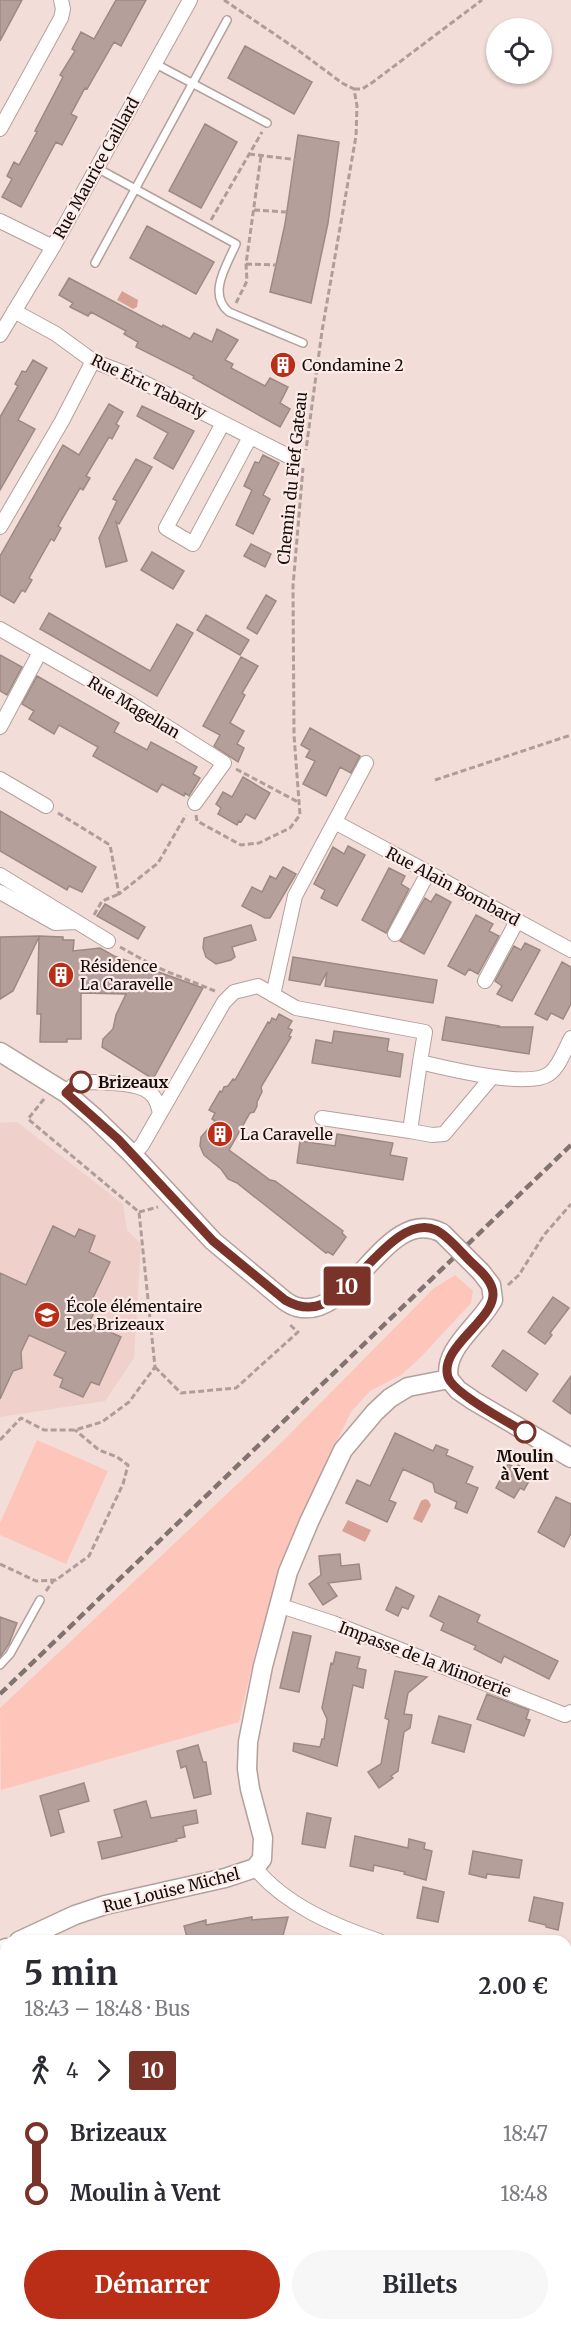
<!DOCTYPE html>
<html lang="fr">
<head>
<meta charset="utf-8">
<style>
	body { margin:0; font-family:Merriweather,serif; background:#f7f7f7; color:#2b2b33; height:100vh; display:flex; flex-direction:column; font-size:22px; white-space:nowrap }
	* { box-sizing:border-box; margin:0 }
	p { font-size:20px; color:#7c7c81 }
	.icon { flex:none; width:33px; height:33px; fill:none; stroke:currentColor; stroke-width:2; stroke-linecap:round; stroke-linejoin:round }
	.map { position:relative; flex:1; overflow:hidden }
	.drawer { position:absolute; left:0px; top:1935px; width:572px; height:396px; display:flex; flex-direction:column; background:#fff; border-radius:18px 18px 0 0; box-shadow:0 2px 4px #0004 }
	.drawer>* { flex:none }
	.badge { padding:0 12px; border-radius:4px; font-size:21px; line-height:39px }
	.fabs { position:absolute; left:486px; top:18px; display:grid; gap:12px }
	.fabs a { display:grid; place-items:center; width:66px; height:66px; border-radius:50%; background:#fff; box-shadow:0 2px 4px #0004; font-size:30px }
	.map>.badge { position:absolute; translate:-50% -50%; box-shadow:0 0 0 3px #fff }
	.legs { display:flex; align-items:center; gap:9px; height:66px; padding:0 24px; font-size:20px }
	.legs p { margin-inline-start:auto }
	.headline { display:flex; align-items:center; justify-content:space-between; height:102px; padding:0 24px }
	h1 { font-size:33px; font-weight:700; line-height:45px }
	.primary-button { display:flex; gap:12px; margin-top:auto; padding:12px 24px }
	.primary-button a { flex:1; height:69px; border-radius:36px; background:#ba2e18; color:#fff; font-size:24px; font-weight:700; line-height:69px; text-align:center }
	.primary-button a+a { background:#f7f7f7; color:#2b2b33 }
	ul { padding:0 24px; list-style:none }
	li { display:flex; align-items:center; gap:21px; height:60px; font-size:22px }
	li i { display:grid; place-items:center; width:9px; height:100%; margin:0 8px; background:currentColor }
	li i::after { content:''; width:15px; height:15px; margin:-8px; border:4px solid; border-radius:50%; background:#fff }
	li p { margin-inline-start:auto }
	li:first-child i { background:linear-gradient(#0000 50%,currentColor 0) }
	li:last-child i { background:linear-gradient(currentColor 50%,#0000 0) }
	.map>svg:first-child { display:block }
</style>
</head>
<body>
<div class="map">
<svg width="571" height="2331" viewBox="0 0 571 2331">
	<rect width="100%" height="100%" fill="#f3ddd8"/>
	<path fill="#efd0ca" d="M17,1122L123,1204L127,1230L141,1244L134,1358L105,1401L0,1417V1123Z"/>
	<path fill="#fec6ba" d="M455,1275L473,1291L471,1303L421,1357L401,1375L370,1391L351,1412L306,1504L278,1577L256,1649L239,1722L1,1790L0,1708L283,1441L433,1289Z
		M37,1440L108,1471L66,1564L0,1535V1523Z
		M6,2147V2276L0,2277V2149Z
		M310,2325H345L348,2331H310Z"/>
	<path fill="#c79085" d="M566,1974L571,1975V2331H348L345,2325H566Z
		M6,2276V2325H310V2331H0V2277Z"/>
	<path fill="#d9a196" d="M122,291L138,300L137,307L133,309L117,300Z
		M425,1499L428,1500L431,1505L422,1523L413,1519L421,1501Z
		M348,1520L371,1530L365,1542L342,1531Z"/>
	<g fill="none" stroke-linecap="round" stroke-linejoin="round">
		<path stroke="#d9a196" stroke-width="30" d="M0,2313L6,2314
			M78,2325L119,2331
			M251,2331L255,2325"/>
	</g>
	<path fill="#b49f9b" stroke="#9d8984" stroke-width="1.5" d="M0,0H22L0,41Z
		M116,0H146L121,46L114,42L87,89L85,88L71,114L77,117L62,145L56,142L21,207L2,197L12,179L7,176L14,162L19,165L37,132L35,131L63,77L60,75L75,51L72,49L81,32L94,39Z
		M245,46L312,82L294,114L228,78Z
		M205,124L237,142L201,208L169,191Z
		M298,135L339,142L328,223L311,303L270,292L285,224Z
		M147,226L214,262L196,294L130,258Z
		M69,278L162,327L163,325L190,339L194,333L212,342L217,329L238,340L225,360L233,364L231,368L265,386L270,378L288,387L280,403L290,409L280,427L193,378L194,376L136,347L138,342L124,334L126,331L91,312L88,316L70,307L73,303L59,295Z
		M33,360L47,368L18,420L35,429L0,490V417L18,386L15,384L19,377L22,371L26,372Z
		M109,404L123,412L116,424L119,426L112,439L109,437L86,476L90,478L83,490L80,488L58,526L61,528L54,541L51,539L29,578L32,580L25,592L22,590L14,603L0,595V556L63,445L79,455Z
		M142,406L194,431L173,469L154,458L168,433L137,416Z
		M263,455L279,463L263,495L270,499L253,534L236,525L252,490L244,486L255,462L259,463Z
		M136,459L152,467L119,524L116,522L127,561L106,567L99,538L117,501L113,499Z
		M251,544L271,554L265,567L244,556Z
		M152,552L184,571L173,589L141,570Z
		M266,595L276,601L257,634L247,628Z
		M49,613L150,671L177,624L193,633L157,696L40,629Z
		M206,615L249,640L240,655L197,630Z
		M0,655L22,667L7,695L0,691Z
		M241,657L258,666L242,693L245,695L230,723L244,731L237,744L244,748L238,762L214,746L220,735L203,726Z
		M37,676L119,723L114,732L147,750L151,742L197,767L193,774L200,778L189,796L185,793L184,796L162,784L157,792L93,756L98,747L59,725L54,734L29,719L34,711L22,704Z
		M310,728L360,756L351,773L340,767L326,796L303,784L315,761L306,757L310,750L301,745Z
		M243,777L270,793L255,819L246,814L241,822L239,821L237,825L218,814L221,808L216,804L223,792L232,797Z
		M0,811L96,867L82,892L69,886L67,890L0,851Z
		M348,846L365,855L337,906L321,898L325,890L314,884L333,847L344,854Z
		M283,867L296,874L270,918H265L242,906L252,887L262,892L270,876L276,879Z
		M389,868L405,876L401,884L409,889L386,933L362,920Z
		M436,894L451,902L424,954L400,941L425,898L431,902Z
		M105,904L145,927L138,939L97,916Z
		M476,915L493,924L489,931L499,936L478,974L469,969L465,975L448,966Z
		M251,925L256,940L232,947L235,957L231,960L216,964L206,957L203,948L204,938Z
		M39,936L63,937V940H74L73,951L100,948L114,956L203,988L153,1079L102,1047L103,1039L113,1029L116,1015L126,994L81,993V1039H67V1042H40L41,1014H37L39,937L13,991L0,999V937Z
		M525,943L540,950L512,1001L497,994L502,986L495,981L514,946L521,950Z
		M293,957L437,980L433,1003L325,986L327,972L320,985L289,980Z
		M562,962L571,967V1004L563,1019L551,1013L547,1020L535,1014Z
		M279,1014L292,1021L288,1028L292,1030L289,1036L291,1037L261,1087L262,1092L257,1102V1106L254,1112L250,1113L229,1150L270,1180L275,1181L343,1231L342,1233L346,1237L333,1255L328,1252L326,1253L237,1183L228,1179L221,1169L204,1155L200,1146L201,1137L215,1121L212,1119L215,1113L209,1110L220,1091L222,1092L224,1087L228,1086L233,1079L235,1080L268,1022L270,1023L272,1018L276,1020Z
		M446,1017L499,1026L498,1027H533L529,1054L442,1040Z
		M334,1031L389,1039L387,1051L403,1054L400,1077L312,1063L316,1040L332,1043Z
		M337,1134L393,1143L390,1155L407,1158L403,1180L297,1163L300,1141L335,1146Z
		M53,1226L75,1237L79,1229L95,1236L89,1252L110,1262L90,1304L97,1307L89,1323L121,1337L99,1385L91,1382L83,1397L60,1387L63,1379L54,1375L66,1352L29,1335L21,1352L22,1368L13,1371L0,1399V1273L26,1285Z
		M553,1297L569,1308L550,1333L552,1335L545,1344L528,1332Z
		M503,1350L538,1374L526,1391L492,1366Z
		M571,1376V1414L553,1401Z
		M395,1433L433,1451L436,1445L448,1450L446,1455L473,1467L466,1483L478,1488L467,1513L455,1508L457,1502L435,1492L433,1483L403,1469L389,1500L396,1503L387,1522L346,1503L357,1480L370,1486Z
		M508,1464L516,1468L518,1465L533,1474L524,1490L520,1488L514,1498L496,1488Z
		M556,1497L571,1504V1533L564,1547L538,1532Z
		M340,1554L341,1566L359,1564L361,1579L328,1583L337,1596L323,1605L309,1584L321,1575L319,1556Z
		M396,1587L414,1596L408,1609L402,1607L398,1616L386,1610Z
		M439,1596L480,1615L477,1622L558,1661L549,1679L504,1656L501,1663L474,1649L476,1646L441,1630L444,1623L430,1616Z
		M0,1617L17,1623L9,1644L0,1657Z
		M293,1632L311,1636L299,1692L280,1688Z
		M336,1652L360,1657L357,1668L366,1670L363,1688L353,1685L337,1766L293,1751L294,1743L320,1747L322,1739H324L327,1719L322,1708L331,1663L333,1664Z
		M395,1671L427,1677L408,1693L404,1714L412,1715L410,1728L404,1732L398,1771L391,1776L393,1778L379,1788L368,1772L381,1764L389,1720L385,1718Z
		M487,1694L529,1710L526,1719L530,1720L524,1736L477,1719Z
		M439,1716L471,1725L464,1752L432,1743Z
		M198,1745L203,1762H206L211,1794L194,1798L186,1766L181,1768L177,1751Z
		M84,1783L89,1801L58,1810L64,1832L51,1836L40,1796Z
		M146,1801L151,1818L196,1810L198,1823L183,1826L185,1837L176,1839L177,1841L102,1859L98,1842L122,1837L114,1810Z
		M307,1813L331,1818L325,1848L302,1844Z
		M355,1836L408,1848L409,1839L425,1843L424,1849L432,1851L426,1880L404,1874L405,1872L374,1865L373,1871L350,1866Z
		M473,1851L522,1860L519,1878L487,1874L486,1878L469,1874Z
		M423,1887L444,1892L438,1922L417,1918Z
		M534,1897L563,1903L558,1930L546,1927V1925L529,1921Z
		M252,1917V1920L288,1917L282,1939L255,1941L254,1938L229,1941H188L184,1926L206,1920V1925Z"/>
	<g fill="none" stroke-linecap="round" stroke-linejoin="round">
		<g stroke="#b4a09b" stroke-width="10">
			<path id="lane" d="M154,63L267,123
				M97,168L236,244C227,265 207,294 229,312L303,343
				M95,263L227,20
				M0,1665L10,1654L40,1600"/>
		</g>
		<g stroke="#b4a09b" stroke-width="16">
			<path id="street" d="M0,129L61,18L63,9L61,0
				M0,221L53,247
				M14,311L56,334L93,361L127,374L294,459
				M0,335L53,247L190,0
				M223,423L166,528L193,544L250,437
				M0,527L62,421L93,361
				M0,629L128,702L224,763L195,803
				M0,727L40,652
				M0,779L46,806
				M335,822L571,950
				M0,875L108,941
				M0,892L55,923L77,922
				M395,934L428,873
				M485,981L517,921
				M273,995L295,896L366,763
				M66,1093L74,1085L81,1082C97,1082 137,1082 149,1092C156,1097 158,1105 160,1113
				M322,1118L410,1131L420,1062
				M410,1131L432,1135L444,1134L492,1077
				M133,1155L142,1145L224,1002L234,992L258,986L296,1008L425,1032L420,1062C446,1068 528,1089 549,1074C560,1066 565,1049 571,1038
				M278,1605L333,1623L565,1715L571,1712
				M255,1868C285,1905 335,1926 379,1941
				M0,2010L6,2021
				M0,2045L6,2042"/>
		</g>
		<g stroke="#b4a09b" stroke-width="21">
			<path id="secondary" d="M0,1052L66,1093L94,1117L133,1155L213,1241L285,1301C288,1303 293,1306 297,1307C352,1322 385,1203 442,1233
				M481,1272L491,1285L493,1300C480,1325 442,1349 449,1379L458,1390L474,1401L571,1458
				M19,1941L75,1915L105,1905L225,1878L255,1868L262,1859L263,1838L250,1789L247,1769L248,1742L263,1666L288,1572L309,1522L343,1450L375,1412L390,1398L408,1387L449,1379
				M0,1951L6,1948"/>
		</g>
		<path stroke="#af9d99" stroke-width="3" stroke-dasharray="6 3" stroke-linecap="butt" d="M224,0L295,48L342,83L354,89L357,106L356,136L322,331L306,450
			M354,89H362L373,82L482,0
			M249,154L298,160
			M254,210L287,212
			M211,220L262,132
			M246,264L276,265
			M236,303L247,281L246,264L261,156
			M236,769L298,802
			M435,780L571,735
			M58,813L110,845L119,894L158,863L186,815
			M196,815L197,821L241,845L259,843L290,828L300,815L294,735L293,586L303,468
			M94,915L102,901L119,894
			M120,947L156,967L215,991
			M139,1212L158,1207
			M508,1285L519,1275L544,1235L571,1204
			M155,1367L181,1393L236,1388L298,1332L288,1323
			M0,1440L21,1418L44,1430H75L102,1422L129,1402L155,1367L139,1212L28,1119L44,1099
			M0,1564L36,1581L56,1580L89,1556L123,1484L128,1465L117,1457L99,1450L75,1430
			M46,1591L54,1580
			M566,1967L571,1968"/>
		<use href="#lane" stroke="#fff" stroke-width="7"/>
		<use href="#street" stroke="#fff" stroke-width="14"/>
		<use href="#secondary" stroke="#fff" stroke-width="18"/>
		<path stroke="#81736f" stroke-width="4.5" stroke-dasharray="9 4.5" stroke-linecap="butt" d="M0,1694L571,1145"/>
		<g stroke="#b4a09b" stroke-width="21" stroke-linecap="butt">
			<path id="secondary-bridge" d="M442,1233L481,1272"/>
		</g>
		<use href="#secondary-bridge" stroke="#fff" stroke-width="18"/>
	</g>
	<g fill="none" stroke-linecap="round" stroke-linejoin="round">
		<g stroke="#fff" stroke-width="14">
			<path id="line-1" d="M81,1082L74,1085L66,1093L118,1139L213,1241L285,1300C297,1307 309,1310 323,1304C355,1292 397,1212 436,1230C448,1236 459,1250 469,1260C477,1268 489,1277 492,1288C502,1317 438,1345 448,1377C453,1393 509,1423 525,1432"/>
		</g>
		<use href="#line-1" stroke="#793329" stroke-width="9"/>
	</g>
	<defs>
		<g id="building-disc" transform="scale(1.35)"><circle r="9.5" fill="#ba2e18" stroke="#fdebe7"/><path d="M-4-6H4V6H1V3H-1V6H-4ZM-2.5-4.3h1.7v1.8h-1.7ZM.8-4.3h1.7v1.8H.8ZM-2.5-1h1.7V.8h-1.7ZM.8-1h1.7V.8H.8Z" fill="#fff"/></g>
		<g id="school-disc" transform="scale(1.35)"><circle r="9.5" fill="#ba2e18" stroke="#fdebe7"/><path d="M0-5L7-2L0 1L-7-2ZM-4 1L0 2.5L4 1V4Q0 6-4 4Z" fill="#fff"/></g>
	</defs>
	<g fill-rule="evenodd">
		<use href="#building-disc" x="283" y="365"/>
		<use href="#building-disc" x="61" y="975"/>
		<use href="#building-disc" x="220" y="1134"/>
		<use href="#school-disc" x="47" y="1315"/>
	</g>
	<g fill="#fff" stroke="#793329" stroke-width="3">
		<circle cx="81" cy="1082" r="10"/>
		<circle cx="525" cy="1432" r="10"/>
	</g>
	<g text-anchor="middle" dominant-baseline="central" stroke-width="4.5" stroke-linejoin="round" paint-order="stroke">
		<g font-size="16" fill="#140d0b" stroke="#fdebe7">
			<text transform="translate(96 168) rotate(-61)">Rue Maurice Caillard</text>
			<text transform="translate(149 386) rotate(26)">Rue Éric Tabarly</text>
			<text transform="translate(292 478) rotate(-84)">Chemin du Fief Gateau</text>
			<text transform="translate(134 707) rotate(31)">Rue Magellan</text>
			<text transform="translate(453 886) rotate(28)">Rue Alain Bombard</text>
			<text transform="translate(425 1659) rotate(21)">Impasse de la Minoterie</text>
			<text transform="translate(171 1890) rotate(-14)">Rue Louise Michel</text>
		</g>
		<g font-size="16" fill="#140d0b" stroke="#fdebe7" text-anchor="start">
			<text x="302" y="365">Condamine 2</text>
			<text x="80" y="966">Résidence<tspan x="80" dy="18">La Caravelle</tspan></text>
			<text x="240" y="1134">La Caravelle</text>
			<text x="66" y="1306">École élémentaire<tspan x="66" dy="18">Les Brizeaux</tspan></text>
		</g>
		<g font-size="16" font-weight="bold" fill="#140d0b" stroke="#fdebe7" text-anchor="start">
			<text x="98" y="1082">Brizeaux</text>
			<text x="525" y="1456" text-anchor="middle">Moulin<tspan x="525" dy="18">à Vent</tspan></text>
		</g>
	</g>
</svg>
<div class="fabs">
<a><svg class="icon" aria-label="locate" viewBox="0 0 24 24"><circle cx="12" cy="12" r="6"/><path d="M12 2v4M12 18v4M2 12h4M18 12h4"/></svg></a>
</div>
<b class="badge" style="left:347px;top:1286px;background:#793329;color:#fff">10</b>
<section class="drawer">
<div class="headline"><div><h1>5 min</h1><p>18:43 – 18:48 · Bus</p></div><b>2.00 €</b></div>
<div class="legs"><svg class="icon" aria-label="walk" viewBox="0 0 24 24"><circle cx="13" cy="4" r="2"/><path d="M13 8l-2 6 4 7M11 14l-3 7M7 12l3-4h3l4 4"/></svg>4<svg class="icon" aria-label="forward" viewBox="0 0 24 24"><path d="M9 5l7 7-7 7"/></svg><b class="badge" style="background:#793329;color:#fff">10</b></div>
<ul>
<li><i style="color:#793329"></i><b>Brizeaux</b><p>18:47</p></li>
<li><i style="color:#793329"></i><b>Moulin à Vent</b><p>18:48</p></li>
</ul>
<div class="primary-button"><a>Démarrer</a><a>Billets</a></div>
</section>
</div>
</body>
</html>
